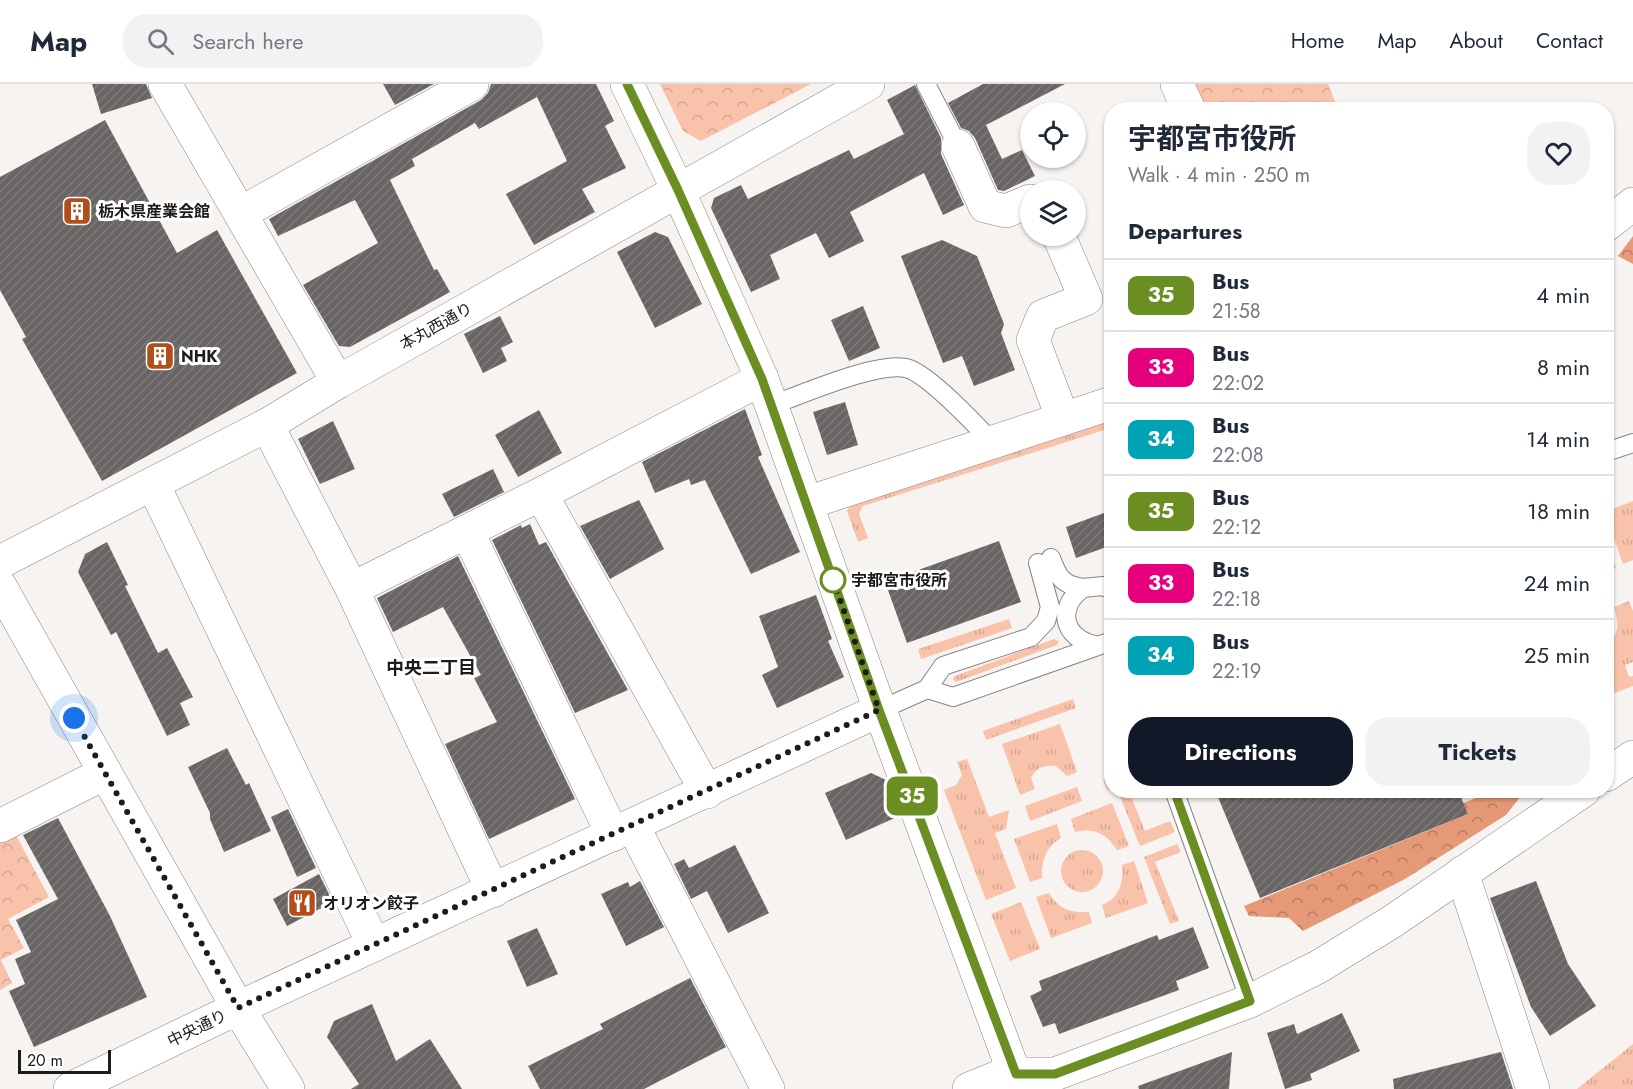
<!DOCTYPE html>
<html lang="en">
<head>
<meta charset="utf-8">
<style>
	body { margin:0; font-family:Jost,"Noto Sans JP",sans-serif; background:#f2f2f3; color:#1f2937; height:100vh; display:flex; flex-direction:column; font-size:22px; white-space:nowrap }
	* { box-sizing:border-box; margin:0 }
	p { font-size:20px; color:#747a83 }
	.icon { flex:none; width:33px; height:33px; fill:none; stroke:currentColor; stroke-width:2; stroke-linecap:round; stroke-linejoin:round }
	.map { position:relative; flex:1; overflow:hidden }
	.panel { position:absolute; left:1104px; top:18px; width:510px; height:696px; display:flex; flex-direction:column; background:#fff; border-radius:24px; box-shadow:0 2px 4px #0004 }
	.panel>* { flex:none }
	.badge { padding:0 12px; border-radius:9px; font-size:21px; line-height:39px }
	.buttons { position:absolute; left:1020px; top:18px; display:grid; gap:12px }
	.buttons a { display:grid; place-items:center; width:66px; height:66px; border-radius:50%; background:#fff; box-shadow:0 2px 4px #0004; font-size:30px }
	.scale { position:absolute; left:18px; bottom:15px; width:93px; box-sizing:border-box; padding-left:6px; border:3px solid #1d1c1b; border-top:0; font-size:16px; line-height:21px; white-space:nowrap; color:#1d1c1b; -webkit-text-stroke:4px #fff; paint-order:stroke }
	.you { position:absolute; width:30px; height:30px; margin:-15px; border:4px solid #fff; border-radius:50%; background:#1a73e8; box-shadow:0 0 0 9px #1a73e833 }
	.map>.badge { position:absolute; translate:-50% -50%; box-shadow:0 0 0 3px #fff }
	h2 { padding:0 24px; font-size:22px; line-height:54px }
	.round { display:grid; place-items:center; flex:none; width:63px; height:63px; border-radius:24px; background:#f2f2f3 }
	.overview { display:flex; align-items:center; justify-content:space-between; height:102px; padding:0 24px }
	h1 { font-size:28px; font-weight:700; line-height:45px }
	.cta { display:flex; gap:12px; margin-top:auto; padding:12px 24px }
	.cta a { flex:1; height:69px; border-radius:24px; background:#111827; color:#fff; font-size:24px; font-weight:700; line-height:69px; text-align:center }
	.cta a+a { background:#f2f2f3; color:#1f2937 }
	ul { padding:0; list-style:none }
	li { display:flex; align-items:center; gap:18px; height:72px; padding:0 24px; border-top:2px solid #e0e1e3 }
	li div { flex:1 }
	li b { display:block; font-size:22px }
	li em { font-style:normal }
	li .badge { min-width:66px; font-weight:700; text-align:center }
	header { display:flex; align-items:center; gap:36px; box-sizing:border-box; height:84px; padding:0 30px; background:#fff; border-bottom:2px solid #e0e1e3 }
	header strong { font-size:28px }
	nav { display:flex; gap:33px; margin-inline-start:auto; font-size:21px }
	.search { width:420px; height:54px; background:#f2f2f3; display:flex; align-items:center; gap:15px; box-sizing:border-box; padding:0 21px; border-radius:24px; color:#747a83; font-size:22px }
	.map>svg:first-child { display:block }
</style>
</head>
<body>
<header>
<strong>Map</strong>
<div class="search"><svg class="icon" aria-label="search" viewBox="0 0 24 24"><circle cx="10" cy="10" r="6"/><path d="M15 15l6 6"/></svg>Search here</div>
<nav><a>Home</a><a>Map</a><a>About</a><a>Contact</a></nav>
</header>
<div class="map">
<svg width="1633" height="1005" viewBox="0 0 1633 1005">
	<defs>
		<pattern id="grass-tufts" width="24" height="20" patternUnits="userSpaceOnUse" patternTransform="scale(1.5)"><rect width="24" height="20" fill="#f9c2aa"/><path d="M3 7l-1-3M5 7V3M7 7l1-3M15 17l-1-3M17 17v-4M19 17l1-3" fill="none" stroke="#d5a692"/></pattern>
		<pattern id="forest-crowns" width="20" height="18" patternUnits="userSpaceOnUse" patternTransform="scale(1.5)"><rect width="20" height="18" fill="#e59977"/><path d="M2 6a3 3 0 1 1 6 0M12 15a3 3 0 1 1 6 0" fill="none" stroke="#b97c61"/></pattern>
		<pattern id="park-crowns" width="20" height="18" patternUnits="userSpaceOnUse" patternTransform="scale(1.5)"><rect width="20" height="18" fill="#f9c2aa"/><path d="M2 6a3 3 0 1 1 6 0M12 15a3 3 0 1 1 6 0" fill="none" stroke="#d5a692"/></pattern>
		<pattern id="building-hatch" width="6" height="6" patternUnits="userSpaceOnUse" patternTransform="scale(1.5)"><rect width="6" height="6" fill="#686564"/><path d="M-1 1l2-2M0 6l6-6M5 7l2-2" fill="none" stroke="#7d7a7a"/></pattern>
	</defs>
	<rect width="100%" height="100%" fill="#f6f3f1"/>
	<path fill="url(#grass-tufts)" d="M1111,334V344L863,422L859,430L868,454L858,458L847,427L853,414Z
		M1633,417V476L1623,480L1607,435V427Z
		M1606,457L1616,484L1607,488H1606Z
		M1629,517L1633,527V578L1625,581L1629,593L1633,592V602L1607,612V592L1610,590L1607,559C1621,550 1618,537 1614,523Z
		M1009,535L1012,544L921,575L918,565Z
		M1054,555L1059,557L1057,561L956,598L953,595L955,592Z
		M1073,615L1076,624L986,656L983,647Z
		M1060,640L1077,688L1067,692L1056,682C1044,681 1037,683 1031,694L1035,705L1020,711L1002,660Z
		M967,675L989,733L1009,726L1006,745L995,749L1016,804L986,816L944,706L956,701L962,691L957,678Z
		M1111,693L1112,706L1129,707L1145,747L1170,737L1175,748L1140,762L1119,710L1107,705L1103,696Z
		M1077,703L1082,717L1030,737L1025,722Z
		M1112,719L1129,762L1117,766C1107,750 1094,743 1075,748L1071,735Z
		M1057,740L1061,754C1046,762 1041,778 1042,794L1030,798L1014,755Z
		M1177,760L1181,768L1155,778L1179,837L1170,840L1144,773Z
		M1061 787a21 21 0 1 1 42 0a21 21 0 1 1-42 0Z
		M1134,777L1148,819L1106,834L1102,821C1119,814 1124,799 1122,781Z
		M1049,809C1058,825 1071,829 1089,828L1092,839L1051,854L1036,813Z
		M1021,818L1040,865L1010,877L991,830Z
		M1633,960V1005H1577Z"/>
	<path fill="url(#forest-crowns)" d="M1633,152V180L1618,172Z
		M1495,707H1525L1506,731L1405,795L1303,847L1289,834L1249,832L1244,822L1468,730L1463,719Z"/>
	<path fill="url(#park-crowns)" d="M660,0H811L701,57L683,47Z
		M1185,0H1328L1338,25H1197Z
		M16,751L49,813L8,835L24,864L1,876L12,899L0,906V759Z"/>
	<path fill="url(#building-hatch)" d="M92,0H146L152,14L101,30Z
		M383,0H434L395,21Z
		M491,0H596L614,37L605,42L626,84L582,105L595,128L534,161L506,110L567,77L537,13L479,45L475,39L412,75L415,82L390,96L434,186L437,185L450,208L350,263L339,262L303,201L378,159L355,116L278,152L269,135L481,16L488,9Z
		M983,0H1065L986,41L1002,75L1022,66L1035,92L1004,107L998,106L975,54L969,47L961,44L948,19Z
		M915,1L941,54V70L964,121L943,131L924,89L850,128L864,157L829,174L816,149L770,171L780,195L751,208L711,124L714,114L741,101L748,115L849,66L854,75L904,50L887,16Z
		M105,36L177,169L217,146L297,289L102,397L22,255L26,253L0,206V93Z
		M655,148L668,153L702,220L655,244L617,168Z
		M942,156L977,172L1004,240L1001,249L1015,286L974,302L962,272L943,279L901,172Z
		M863,222L880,264L849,277L831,236Z
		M500,232L513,258L501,264L507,277L483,289L464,250Z
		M845,318L858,361L827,371L813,328Z
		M745,325L762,371L758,373L800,468L751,490L705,396L691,401L689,395L655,409L642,378Z
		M539,326L562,369L518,393L495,351Z
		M333,337L355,385L320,400L298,355Z
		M493,385L504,408L454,433L442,410Z
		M639,416L664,465L610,495L580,442Z
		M1112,426V461L1076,474L1066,443Z
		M530,440L539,461L546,458L628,606L575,629L492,456L521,441L522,444Z
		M999,457L1021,518L907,559L885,498Z
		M107,458L128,501L125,502L158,569L167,564L193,613L180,619L190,641L167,652L116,548L111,551L78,488L85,470Z
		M458,472L575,715L489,755L445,660L497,638L474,594L481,591L443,523L393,548L377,514Z
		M816,511L832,555L828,557L844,593L777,624L762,591L778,583L759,532Z
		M227,664L246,701L249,699L271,747L224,768L210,735V729L188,683Z
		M871,689L886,696L899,732L846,756L825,709Z
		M1215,706H1458L1468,730L1260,814Z
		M288,725L316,784L297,793L271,733Z
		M58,734L110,832L147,913L34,963L9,907L25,900L15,875L31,868L16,836L58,815L23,751Z
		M735,761L769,829L728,849L707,807L691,815L674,780L684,775L689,784Z
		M319,790L333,818L287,842L273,815Z
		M640,797L664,843L626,862L601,810L628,798L630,803Z
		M1536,797L1568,880L1596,922L1550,952L1531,923L1490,814Z
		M1193,843L1209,884L1176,897L1179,906L1059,950L1055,939L1043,943L1030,912L1042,906L1039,897L1157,851L1159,856Z
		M537,844L558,890L527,903L507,857Z
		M690,894L726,963L644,1005H540L528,982L603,945L600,940Z
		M372,920L396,977L430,955L462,1005H351L359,1000L327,953L334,937Z
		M1342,929L1360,967L1310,990L1312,996L1285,1005L1267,949L1294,940L1297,950Z
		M1232,968L1229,1005H1139L1138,1002Z
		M1501,968L1513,1005H1394L1393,995Z"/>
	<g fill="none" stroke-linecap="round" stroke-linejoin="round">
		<g stroke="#888584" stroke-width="20">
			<path id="lane" d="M926,0L958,62
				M772,321C801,311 882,275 909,285C931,293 975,340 992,358
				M1606,368L1633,359
				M1051,474C1058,493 1062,501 1083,504
				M1095,561C1063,554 1056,524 1083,504L1103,502L1112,506
				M927,605L943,582L1031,553L1046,537L1050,523L1038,479
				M880,626L927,605L953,613L1112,557
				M1174,706L1250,917"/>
		</g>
		<g stroke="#888584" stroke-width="34">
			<path id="street" d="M165,0L338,298
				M1177,0L1189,26
				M958,62L985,122L1006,127L1030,117
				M241,129L472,0
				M1059,152L1086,215L1043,232L1033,256L1063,335
				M267,341L352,505L493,807
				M153,400L374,861
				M541,410L707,708
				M467,447L613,751
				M352,505L541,410L762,295
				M0,742L105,689
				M633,742L768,1005
				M1462,789L1533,1005"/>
		</g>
		<g stroke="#888584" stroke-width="34">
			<path id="secondary" d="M627,0L678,106L762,295L880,626L1020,1005
				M1606,141L1633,120
				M807,419L1112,319
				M0,478L267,341L338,298L868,0
				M0,502L238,924L288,1005
				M1606,691L1633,673
				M70,1005L238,924L880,626
				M969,1005L996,994L1016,990H1055L1250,917L1318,883L1393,837L1584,706"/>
		</g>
		<use href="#lane" stroke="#fff" stroke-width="18"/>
		<use href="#street" stroke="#fff" stroke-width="33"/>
		<use href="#secondary" stroke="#fff" stroke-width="33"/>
	</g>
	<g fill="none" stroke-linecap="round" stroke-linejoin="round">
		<g stroke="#fff" stroke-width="14">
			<path id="line" d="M627,0L678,106L762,295L879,626L1016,990H1055L1250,917L1174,706"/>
		</g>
		<use href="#line" stroke="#6b8e23" stroke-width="9"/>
		<path stroke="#1d1c1b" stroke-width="6" stroke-dasharray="0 10.8" d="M74,634L238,924L879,626L833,496"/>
	</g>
	<defs>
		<g id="building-square" transform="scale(1.5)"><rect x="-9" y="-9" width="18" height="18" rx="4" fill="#b24e19" stroke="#fff"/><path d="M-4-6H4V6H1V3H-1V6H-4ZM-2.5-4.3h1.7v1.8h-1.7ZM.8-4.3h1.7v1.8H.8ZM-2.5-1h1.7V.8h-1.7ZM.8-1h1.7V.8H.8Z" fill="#fff"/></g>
		<g id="restaurant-square" transform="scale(1.5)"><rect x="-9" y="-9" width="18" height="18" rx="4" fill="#b24e19" stroke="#fff"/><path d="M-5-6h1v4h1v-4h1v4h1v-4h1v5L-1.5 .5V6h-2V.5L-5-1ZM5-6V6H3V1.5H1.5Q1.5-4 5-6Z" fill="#fff"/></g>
	</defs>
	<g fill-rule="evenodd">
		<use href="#building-square" x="77" y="127"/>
		<use href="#building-square" x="160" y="272"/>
		<use href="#restaurant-square" x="302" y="819"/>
	</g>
	<circle fill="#fff" stroke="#6b8e23" stroke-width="3" cx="833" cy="496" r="12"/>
	<g text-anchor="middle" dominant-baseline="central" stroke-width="6" stroke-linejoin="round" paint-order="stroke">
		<g font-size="16" font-weight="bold" fill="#1d1c1b" stroke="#fff" text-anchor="start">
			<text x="98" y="127">栃木県産業会館</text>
			<text x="181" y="272">NHK</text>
			<text x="323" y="819">オリオン餃子</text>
		</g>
		<g font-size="16" fill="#1d1c1b" stroke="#fff">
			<text transform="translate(436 242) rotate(-29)">本丸西通り</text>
			<text transform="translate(197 944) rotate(-26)">中央通り</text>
		</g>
		<g font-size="16" font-weight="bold" fill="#1d1c1b" stroke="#fff" text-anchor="start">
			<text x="851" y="496">宇都宮市役所</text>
		</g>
		<g font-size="18" font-weight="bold" fill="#1d1c1b" stroke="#fff">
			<text x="431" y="584">中央二丁目</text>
		</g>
	</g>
</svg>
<div class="buttons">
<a><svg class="icon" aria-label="locate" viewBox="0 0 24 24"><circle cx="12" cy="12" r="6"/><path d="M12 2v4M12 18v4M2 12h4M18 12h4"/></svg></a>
<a><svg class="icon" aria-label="layers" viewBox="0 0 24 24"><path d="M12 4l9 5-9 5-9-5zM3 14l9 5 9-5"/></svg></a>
</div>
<div class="scale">20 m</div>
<div class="you" style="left:74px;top:634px"></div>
<b class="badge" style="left:912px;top:712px;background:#6b8e23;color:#fff">35</b>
<section class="panel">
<div class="overview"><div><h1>宇都宮市役所</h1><p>Walk · 4 min · 250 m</p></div><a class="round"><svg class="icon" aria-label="heart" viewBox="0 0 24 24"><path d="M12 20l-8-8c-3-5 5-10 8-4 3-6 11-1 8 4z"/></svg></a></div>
<h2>Departures</h2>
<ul>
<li><span class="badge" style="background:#6b8e23;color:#fff">35</span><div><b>Bus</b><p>21:58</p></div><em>4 min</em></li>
<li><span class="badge" style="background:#e6007e;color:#fff">33</span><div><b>Bus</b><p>22:02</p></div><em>8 min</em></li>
<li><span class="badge" style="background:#00a3b4;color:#fff">34</span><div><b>Bus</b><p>22:08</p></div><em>14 min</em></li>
<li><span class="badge" style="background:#6b8e23;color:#fff">35</span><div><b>Bus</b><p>22:12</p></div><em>18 min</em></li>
<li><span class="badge" style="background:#e6007e;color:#fff">33</span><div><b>Bus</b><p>22:18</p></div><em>24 min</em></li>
<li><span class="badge" style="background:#00a3b4;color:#fff">34</span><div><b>Bus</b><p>22:19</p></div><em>25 min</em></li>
</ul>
<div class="cta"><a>Directions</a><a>Tickets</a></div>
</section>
</div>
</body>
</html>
